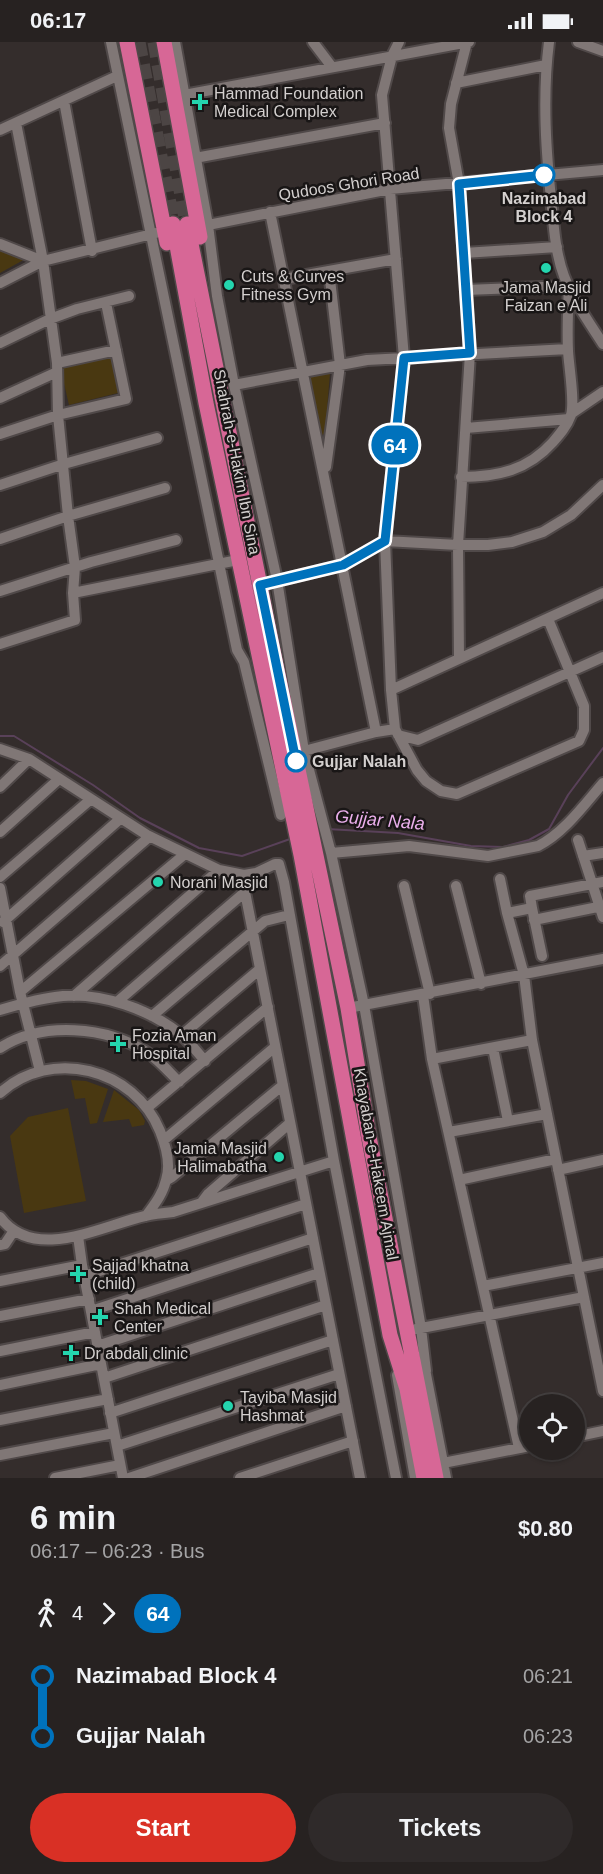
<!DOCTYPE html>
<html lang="en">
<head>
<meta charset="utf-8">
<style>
	body { margin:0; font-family:Helvetica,sans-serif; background:#2f2a2a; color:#f1f3f6; height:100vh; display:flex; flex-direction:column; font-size:22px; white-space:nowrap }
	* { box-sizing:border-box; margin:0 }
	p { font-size:20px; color:#a4a4a5 }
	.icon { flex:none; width:33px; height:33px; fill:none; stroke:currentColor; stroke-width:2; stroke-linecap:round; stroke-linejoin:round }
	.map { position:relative; height:1436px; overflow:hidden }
	.sheet { display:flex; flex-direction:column; background:#272221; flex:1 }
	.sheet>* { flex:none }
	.badge { padding:0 12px; border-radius:20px; font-size:21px; line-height:39px }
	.buttons { position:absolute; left:519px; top:1352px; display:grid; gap:12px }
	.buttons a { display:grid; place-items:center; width:66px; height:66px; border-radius:50%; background:#272221; box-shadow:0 2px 4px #0004,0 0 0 2px #433f3f; font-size:30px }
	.map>.badge { position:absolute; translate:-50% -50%; box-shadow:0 0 0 3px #fff }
	.legs { display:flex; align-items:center; gap:9px; height:66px; padding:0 30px; font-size:20px }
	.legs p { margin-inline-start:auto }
	.overview { display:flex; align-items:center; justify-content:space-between; height:102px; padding:0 30px }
	h1 { font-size:33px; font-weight:800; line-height:45px }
	.primary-button { display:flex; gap:12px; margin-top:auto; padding:12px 30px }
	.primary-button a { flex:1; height:69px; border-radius:36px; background:#d93025; color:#fff; font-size:24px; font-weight:800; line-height:69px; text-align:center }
	.primary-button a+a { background:#2f2a2a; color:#f1f3f6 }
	ul { padding:0 30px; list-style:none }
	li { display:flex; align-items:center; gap:21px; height:60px; font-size:22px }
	li i { display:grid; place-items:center; width:9px; height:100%; margin:0 8px; background:currentColor }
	li i::after { content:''; width:15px; height:15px; margin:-8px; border:4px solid; border-radius:50%; background:#272221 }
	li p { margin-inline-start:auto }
	li:first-child i { background:linear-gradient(#0000 50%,currentColor 0) }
	li:last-child i { background:linear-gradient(currentColor 50%,#0000 0) }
	.status { display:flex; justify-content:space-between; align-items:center; height:42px; padding:0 30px; background:#272221; direction:ltr }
	.status svg { height:16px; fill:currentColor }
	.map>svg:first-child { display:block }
</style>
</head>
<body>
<div class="status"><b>06:17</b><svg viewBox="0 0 49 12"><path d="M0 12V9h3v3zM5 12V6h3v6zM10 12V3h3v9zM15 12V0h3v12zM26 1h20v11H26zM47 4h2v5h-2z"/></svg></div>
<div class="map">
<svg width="603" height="1436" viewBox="0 0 603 1436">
	<rect width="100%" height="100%" fill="#342d2c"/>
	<path fill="#493811" d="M0,206L27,216L0,231Z
		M113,312L122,350L69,363L60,324Z
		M330,331L325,392L321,393L310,335Z
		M71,1038L86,1039L108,1047L97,1081L90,1082L85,1056L75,1057Z
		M114,1048L139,1068L145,1079L144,1083L132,1085L129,1077L103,1080Z
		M68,1066L86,1159L24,1171L10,1094L28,1075Z"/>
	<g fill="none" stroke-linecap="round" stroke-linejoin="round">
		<path stroke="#594159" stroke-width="2" d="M0,694H14L93,743L140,776L199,806L242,814L290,797
			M327,787L398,791L471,804L503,805L529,798L549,787L568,753L603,706"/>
		<path stroke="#4c4544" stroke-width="15" stroke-dasharray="15 8" stroke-linecap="butt" d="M138,0L173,182
			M155,0L187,182"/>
		<g stroke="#504949" stroke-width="14">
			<path id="minor" d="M111,0L237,608L244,620L281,773
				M175,0L208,183L217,254L234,343L277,538L304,709L331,811L364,963L421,1286L426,1329
				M313,0L332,25
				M399,0L392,14L382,53L404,316L385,499L391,648L395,687L417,728L426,739L441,749L457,752L579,699L584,688V664L548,577
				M549,0C542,55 546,111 552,166C554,188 556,213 564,234C573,258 589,280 603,302
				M578,0L603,9
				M456,41L546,23
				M184,53L469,0
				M64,59L92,209
				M0,88L117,34
				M195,116L385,81
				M270,170L376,690
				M208,183L390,147L603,128
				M0,202L43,219
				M464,211L557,205
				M284,237L396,217
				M0,241L43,219L156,191
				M0,301L50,277L77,267L129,254
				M57,321L116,308
				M234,343L367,318L568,307
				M0,356L57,330
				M572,371L603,350
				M466,386L569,377
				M0,392L58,373L126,357L106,261
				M326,425L340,323L329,229
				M461,435C498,435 528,428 553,400C560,392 567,384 571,373C575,360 569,325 568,309C567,287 568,265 569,244L466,248
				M0,443L64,422L157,396
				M0,497L68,474L165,446
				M260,543L343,523L385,499L458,503H488L512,500L543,490L571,473L603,443
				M0,549L91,520L176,498
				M73,551L238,518
				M0,602L75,578L73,551L75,525L68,474L58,373L57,321L43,219L16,81
				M459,616L458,503L470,311L459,142L449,86L451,62L467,0
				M391,648L603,551
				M398,693L418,698L603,615
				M0,707L29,717L147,793L219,828L244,833L256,831L275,822H279L284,840L334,1119L396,1436
				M304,709L376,690L395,687
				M0,745L29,717
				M0,790L59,737
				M578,798L603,875
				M331,811L409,804L488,814L538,804C564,791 584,763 603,741
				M583,814L603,811
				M0,835L90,758
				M500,837L507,871L524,933L532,998L603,1349
				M404,844L430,952
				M456,844L481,942
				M0,846L20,950L40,1029
				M532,866L530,854L603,840
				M507,871L532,866L542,914
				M534,878L603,864
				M3,880L120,777
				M0,924L149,795
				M20,950L185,812
				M423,953L432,1017L519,1406
				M74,954L219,828
				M117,960L245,850L360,1436
				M348,966L603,917
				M0,968C20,962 42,956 63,954C103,951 149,967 180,992C189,999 197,1010 205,1019
				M152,974L265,879L289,873
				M182,993L260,927
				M0,1006C42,979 107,984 148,1011C160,1019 169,1030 179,1040
				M493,1006L508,1079
				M432,1017L532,998
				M0,1051C51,1005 134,1026 160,1089C166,1104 171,1123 166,1138C163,1152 154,1163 146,1174
				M147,1066L268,965
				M449,1090L547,1072
				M164,1098L275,1005
				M558,1128L603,1118
				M167,1138L172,1135L283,1043
				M459,1138L556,1117
				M202,1160L208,1152L290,1081
				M0,1175C34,1221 101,1184 145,1174C154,1172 163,1171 173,1170L334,1119
				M78,1194L82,1223L123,1436
				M0,1203L5,1202L13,1190
				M84,1234L306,1162
				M0,1239L82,1223
				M483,1244L603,1221
				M91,1269L313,1196
				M0,1274L89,1257
				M416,1287L584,1255
				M97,1304L319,1231
				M0,1309L95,1290
				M424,1322L446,1436
				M397,1333L415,1436
				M104,1336L326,1263
				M0,1343L101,1322
				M110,1371L333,1298
				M0,1378L108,1357
				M574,1395L603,1389
				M117,1404L339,1332
				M0,1413L114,1391
				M443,1421L530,1404
				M55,1436L120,1423
				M129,1436L346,1364
				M240,1436L353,1399"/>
		</g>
		<g stroke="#504949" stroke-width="18">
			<path id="highway" d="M127,0L167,201
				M164,0L200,195
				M173,182L206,361L301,813L390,1293L407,1347L424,1436
				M187,182L274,613L348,966L369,1095L436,1436"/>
		</g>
		<use href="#minor" stroke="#807776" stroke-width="10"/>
		<use href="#highway" stroke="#d76796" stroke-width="15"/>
	</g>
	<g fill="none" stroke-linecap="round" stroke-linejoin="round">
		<g stroke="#fff" stroke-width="14">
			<path id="line-1" d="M296,719L260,543L343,523L385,499L404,316L470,311L459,142L544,133"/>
		</g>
		<use href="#line-1" stroke="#0072bc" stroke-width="9"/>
	</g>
	<g fill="#24d5ae" stroke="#191616" stroke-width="2">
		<path d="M197 51h6v6h6v6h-6v6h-6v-6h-6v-6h6z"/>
		<circle cx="546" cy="226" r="6"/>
		<circle cx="229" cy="243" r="6"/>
		<circle cx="158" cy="840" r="6"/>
		<path d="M115 993h6v6h6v6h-6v6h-6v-6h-6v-6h6z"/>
		<circle cx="279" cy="1115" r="6"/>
		<path d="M75 1223h6v6h6v6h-6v6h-6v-6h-6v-6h6z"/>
		<path d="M97 1266h6v6h6v6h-6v6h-6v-6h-6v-6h6z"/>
		<path d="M68 1302h6v6h6v6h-6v6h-6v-6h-6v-6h6z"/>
		<circle cx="228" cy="1364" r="6"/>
	</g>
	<g fill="#fff" stroke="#0072bc" stroke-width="3">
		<circle cx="544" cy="133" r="10"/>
		<circle cx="296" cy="719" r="10"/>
	</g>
	<g text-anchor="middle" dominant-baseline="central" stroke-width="5" stroke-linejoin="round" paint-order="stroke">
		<g font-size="16" fill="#d4d0cf" stroke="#191616" text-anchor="start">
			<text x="214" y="51">Hammad Foundation<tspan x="214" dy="18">Medical Complex</tspan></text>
			<text x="241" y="234">Cuts &amp; Curves<tspan x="241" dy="18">Fitness Gym</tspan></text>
			<text x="546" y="245" text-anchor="middle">Jama Masjid<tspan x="546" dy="18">Faizan e Ali</tspan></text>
			<text x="170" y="840">Norani Masjid</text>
			<text x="132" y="993">Fozia Aman<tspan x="132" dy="18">Hospital</tspan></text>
			<text x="267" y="1106" text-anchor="end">Jamia Masjid<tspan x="267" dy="18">Halimabatha</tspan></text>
			<text x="92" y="1223">Sajjad khatna<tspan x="92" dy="18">(child)</tspan></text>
			<text x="114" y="1266">Shah Medical<tspan x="114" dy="18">Center</tspan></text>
			<text x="84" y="1311">Dr abdali clinic</text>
			<text x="240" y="1355">Tayiba Masjid<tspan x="240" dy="18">Hashmat</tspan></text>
		</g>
		<g font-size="16" fill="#d4d0cf" stroke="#191616">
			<text transform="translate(349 142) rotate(-9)">Qudoos Ghori Road</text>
			<text transform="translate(237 420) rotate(79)">Shahrah-e-Hakim Ibn Sina</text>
			<text transform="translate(376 1122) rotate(80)">Khayaban-e-Hakeem Ajmal</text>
		</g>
		<g font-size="16" font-weight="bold" fill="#d4d0cf" stroke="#191616">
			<text x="544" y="156">Nazimabad<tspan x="544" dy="18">Block 4</tspan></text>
			<text x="312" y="719" text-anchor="start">Gujjar Nalah</text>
		</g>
		<g font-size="18" font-style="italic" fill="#ebafec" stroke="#191616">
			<text transform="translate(380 778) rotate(5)">Gujjar Nala</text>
		</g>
	</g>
</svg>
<div class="buttons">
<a><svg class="icon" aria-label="locate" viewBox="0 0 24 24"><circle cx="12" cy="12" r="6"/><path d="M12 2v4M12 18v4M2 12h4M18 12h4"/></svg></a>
</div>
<b class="badge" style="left:395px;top:403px;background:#0072bc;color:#fff">64</b>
</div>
<section class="sheet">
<div class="overview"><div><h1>6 min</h1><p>06:17 – 06:23 · Bus</p></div><b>$0.80</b></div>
<div class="legs"><svg class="icon" aria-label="walk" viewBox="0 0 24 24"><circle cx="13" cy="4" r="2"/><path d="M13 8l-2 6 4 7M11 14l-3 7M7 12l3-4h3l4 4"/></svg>4<svg class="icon" aria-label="forward" viewBox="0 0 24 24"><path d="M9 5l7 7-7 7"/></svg><b class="badge" style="background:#0072bc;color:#fff">64</b></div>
<ul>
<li><i style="color:#0072bc"></i><b>Nazimabad Block 4</b><p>06:21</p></li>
<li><i style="color:#0072bc"></i><b>Gujjar Nalah</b><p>06:23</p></li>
</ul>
<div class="primary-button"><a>Start</a><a>Tickets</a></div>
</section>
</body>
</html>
